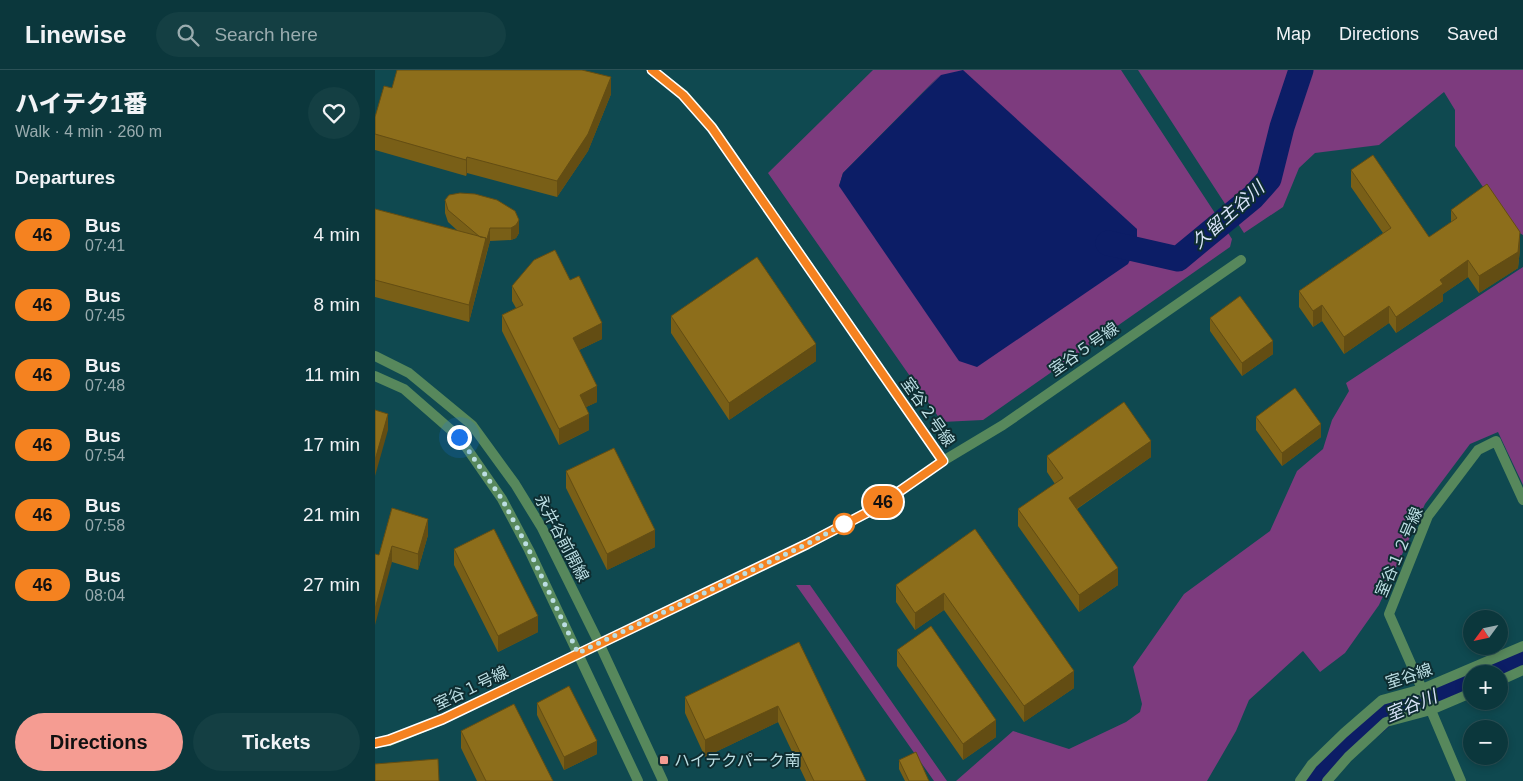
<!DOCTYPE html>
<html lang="en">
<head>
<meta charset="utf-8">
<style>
	body { margin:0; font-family:Arial,"Noto Sans JP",sans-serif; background:#143f43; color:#f1f3f6; height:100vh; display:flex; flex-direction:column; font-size:19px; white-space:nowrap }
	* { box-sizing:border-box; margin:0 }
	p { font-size:16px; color:#9aacaf }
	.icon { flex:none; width:28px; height:28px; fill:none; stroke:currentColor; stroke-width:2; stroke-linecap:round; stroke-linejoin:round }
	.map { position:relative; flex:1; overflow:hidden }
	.panel { display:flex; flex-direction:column; background:#0b373c; width:375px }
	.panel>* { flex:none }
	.badge { padding:0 10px; border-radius:16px; font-size:18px; line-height:32px }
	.needle { width:32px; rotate:237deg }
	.controls { position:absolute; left:1088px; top:540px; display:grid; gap:10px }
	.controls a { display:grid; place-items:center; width:45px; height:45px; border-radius:50%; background:#0b373c; box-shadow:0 2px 8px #0003,0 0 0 1px #2b5156; font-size:25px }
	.you { position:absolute; width:25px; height:25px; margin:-12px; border:4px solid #fff; border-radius:50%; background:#1a73e8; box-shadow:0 0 0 8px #1a73e833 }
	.map>.badge { position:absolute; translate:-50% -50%; box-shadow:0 0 0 2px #fff }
	h2 { padding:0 15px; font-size:19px; line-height:45px }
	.round { display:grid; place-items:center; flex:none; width:52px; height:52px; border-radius:26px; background:#143f43 }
	.headline { display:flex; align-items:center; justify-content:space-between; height:85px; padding:0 15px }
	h1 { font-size:24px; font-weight:800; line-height:38px }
	.action { display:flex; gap:10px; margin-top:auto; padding:10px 15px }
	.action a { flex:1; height:58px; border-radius:30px; background:#f59c92; color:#111; font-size:20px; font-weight:800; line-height:58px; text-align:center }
	.action a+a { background:#143f43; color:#f1f3f6 }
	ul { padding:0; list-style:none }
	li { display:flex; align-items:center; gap:15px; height:70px; padding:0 15px }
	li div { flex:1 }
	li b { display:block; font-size:19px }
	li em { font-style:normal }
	li .badge { min-width:55px; font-weight:700; text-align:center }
	header { display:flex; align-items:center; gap:30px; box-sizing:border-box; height:70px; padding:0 25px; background:#0b373c; border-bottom:1px solid #2b5156 }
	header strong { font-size:24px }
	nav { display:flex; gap:28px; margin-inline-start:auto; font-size:18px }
	.search { width:350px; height:45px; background:#143f43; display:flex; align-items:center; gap:12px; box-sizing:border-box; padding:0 18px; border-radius:28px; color:#9aacaf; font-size:19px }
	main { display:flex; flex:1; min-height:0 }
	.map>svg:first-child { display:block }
</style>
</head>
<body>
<header>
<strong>Linewise</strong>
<div class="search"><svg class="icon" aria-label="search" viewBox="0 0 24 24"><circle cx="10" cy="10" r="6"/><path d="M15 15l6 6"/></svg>Search here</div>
<nav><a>Map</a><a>Directions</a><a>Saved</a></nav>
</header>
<main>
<section class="panel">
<div class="headline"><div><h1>ハイテク1番</h1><p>Walk · 4 min · 260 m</p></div><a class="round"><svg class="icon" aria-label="heart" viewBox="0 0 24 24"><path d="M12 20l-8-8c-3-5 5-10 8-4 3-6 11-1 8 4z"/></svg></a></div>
<h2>Departures</h2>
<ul>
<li><span class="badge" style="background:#f58220;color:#111">46</span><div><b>Bus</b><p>07:41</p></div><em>4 min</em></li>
<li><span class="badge" style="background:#f58220;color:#111">46</span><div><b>Bus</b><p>07:45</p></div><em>8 min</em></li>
<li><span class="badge" style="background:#f58220;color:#111">46</span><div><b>Bus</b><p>07:48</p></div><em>11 min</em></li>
<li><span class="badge" style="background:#f58220;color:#111">46</span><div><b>Bus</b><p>07:54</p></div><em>17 min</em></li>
<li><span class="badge" style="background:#f58220;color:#111">46</span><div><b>Bus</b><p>07:58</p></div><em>21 min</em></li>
<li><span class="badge" style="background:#f58220;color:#111">46</span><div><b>Bus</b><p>08:04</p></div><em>27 min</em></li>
</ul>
<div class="action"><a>Directions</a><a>Tickets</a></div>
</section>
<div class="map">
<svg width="1148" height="711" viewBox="0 0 1148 711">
	<rect width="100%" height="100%" fill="#0f4950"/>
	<path fill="#7d3b7e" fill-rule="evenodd" d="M498,0H746L857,169L855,177L608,350L567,352L393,103ZM565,5L464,116L468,103Z
		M763,0H916L886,104L881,114L871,123L880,137L899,112L934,0H1148V165L1136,158L1080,76V40L1069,22L1004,75L940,83L924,98L908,137L869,163Z
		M1148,197V415L1123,362L1095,374L1050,434L1004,535L970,583L945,602L928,581L874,630L861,661L832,711H581L638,661L694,679L751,652L765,642L767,634L758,597L809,524L895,461L922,401L948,379L957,350L974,321L971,313Z
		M421,515H435L572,711H559Z"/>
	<path fill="#0c1d66" d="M588,0L762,159V176L753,194L602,297L584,291L464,116L468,103L566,5Z"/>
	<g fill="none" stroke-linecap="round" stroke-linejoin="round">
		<path stroke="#0c1d66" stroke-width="25" d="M733,173L803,189L878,127L894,109L907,57L926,0
			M1115,604L1148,589
			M939,711L965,682L1010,644L1096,612"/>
		<path stroke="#57885c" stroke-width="10" d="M568,391L628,355L866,190
			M1124,611L1148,600
			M925,711L937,694L969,663L1007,630L1047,619L1148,576
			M952,711L973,687L1011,652L1056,640L1096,623
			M1086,711L1047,619L1014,544L1053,446L1103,380L1121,371L1148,430"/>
		<path stroke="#57885c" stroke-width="10" d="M0,286L34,303L97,355L140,414L167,458L224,573L288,711
			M0,306L29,319L84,367L127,429L154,480L263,711
			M0,673L14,671L68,649L432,474L499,439L568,391L337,57L309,25L277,0"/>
	</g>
	<path fill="#795f17" d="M17,18L236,24L213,81L182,127L92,103L91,106L0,80V47Z
		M976,100L1054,167L1076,153V140L1145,179L1143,198L1104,223L1093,207L1068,224V231L1021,263L1014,253L969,284L947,251L938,257L924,237V221L1008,163L976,117Z
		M85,123L144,163L141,168L136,170L115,171L94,252L0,227V139L83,161L73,152L70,143V130Z
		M195,210L227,269L204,280L222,332L211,337L214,360L184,375L127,261V245L141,238L137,231V216Z
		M296,246L441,291L354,350L296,263Z
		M835,248L898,284L867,306L835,261Z
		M881,347L946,367L907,396L881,360Z
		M672,386L776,387L702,439L743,515L704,542L643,456V439L680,414L672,402Z
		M191,401L280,477L232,500L191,418Z
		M17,438L53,465L43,500L17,492L4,485Z
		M600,459L699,618L649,652L569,540L540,560L521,532V515Z
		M79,479L163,562L123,582L79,495Z
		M424,572L491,711H431L403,652L330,687L310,643V627Z
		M522,580L621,667L588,690L522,596Z
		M162,633L222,684L189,700L162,645Z
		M86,661L178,711H102L86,678Z
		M524,690L554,711H530L524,699Z"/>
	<path fill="#634d13" d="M236,7V24L213,81L182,127V111Z
		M92,87V103L91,106V90Z
		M144,150V163L141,168L136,170V158Z
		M115,158V171L111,185V172Z
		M1145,162V179L1143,198L1104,223V206Z
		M111,168V185L94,252V235Z
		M1093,190V207L1068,224V231L1021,263V247L1065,210Z
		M947,235V251L938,257V241Z
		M1014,236V253L969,284V267Z
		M227,253V269L198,283V268Z
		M898,271V284L867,306V293Z
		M441,274V291L354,350V333Z
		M222,316V332L205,340V325Z
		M13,344V360L0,406V390Z
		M214,344V360L184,375V359Z
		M946,354V367L907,396V383Z
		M776,371V387L694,444V428Z
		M53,449V465L43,500V484Z
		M280,460V477L232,500V484Z
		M17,476V492L0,555V539Z
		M743,498V515L704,542V525Z
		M569,523V540L540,560V543Z
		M163,546V562L123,582V566Z
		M699,601V618L649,652V636Z
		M403,636V652L330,687V670Z
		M621,650V667L588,690V674Z
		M222,671V684L189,700V687Z"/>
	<path fill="#8d6e1b" stroke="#634d13" d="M22,0H207L236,7L213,64L182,111L92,87L91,90L0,64V47L9,16L17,18Z
		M998,85L1054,167L1082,148L1076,140L1112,114L1145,162L1143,182L1104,206L1093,190L1065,210L1068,214L1021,247L1014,236L969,267L947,235L938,241L924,221L1016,158L976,100Z
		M85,123L100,124L122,130L140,141L144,150L141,155L136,158H115L111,172V168L105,167L73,140L70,130L74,125Z
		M0,139L111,168L94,235L0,210Z
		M180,180L195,210L204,206L227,253L198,268L222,316L205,325L214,344L184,359L127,245L148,235L137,216L159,190Z
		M382,187L441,274L354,333L296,246Z
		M865,226L898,271L867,293L835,248Z
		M920,318L946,354L907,383L881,347Z
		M749,332L776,371L694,428L743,498L704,525L643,439L688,408L672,386Z
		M0,340L13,344L0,390Z
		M239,378L280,460L232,484L191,401Z
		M17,438L53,449L43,484L17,476L0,539V484L4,485Z
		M119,459L163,546L123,566L79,479Z
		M600,459L699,601L649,636L569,523L540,543L521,515Z
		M556,556L621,650L588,674L522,580Z
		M424,572L491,711H439L403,636L330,670L310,627Z
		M194,616L222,671L189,687L162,633Z
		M139,634L178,711H111L86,661Z
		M541,682L554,711H534L524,690Z
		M63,689L64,711H0V694Z"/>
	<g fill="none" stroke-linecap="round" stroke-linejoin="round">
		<g stroke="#fff" stroke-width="11">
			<path id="line" d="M0,673L14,670L68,649L432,474L499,439L568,391L337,58L308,25L277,0"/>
		</g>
		<use href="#line" stroke="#f58220" stroke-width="8"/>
		<path stroke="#bcdee3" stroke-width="5" stroke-dasharray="0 9" d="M84,367L127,429L154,480L203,583L432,474L469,454"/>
	</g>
	<circle fill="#fff" stroke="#f58220" stroke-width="2.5" cx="469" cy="454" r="10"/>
	<rect fill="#f59c92" stroke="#0e2d31" stroke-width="2" x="284" y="685" width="10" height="10" rx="2.5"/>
	<g text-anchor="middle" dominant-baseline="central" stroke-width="4" stroke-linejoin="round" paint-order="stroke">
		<g font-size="16" fill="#bcdee3" stroke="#0e2d31">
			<text transform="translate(709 279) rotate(-35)">室谷５号線</text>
			<text transform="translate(553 342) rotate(55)">室谷２号線</text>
			<text transform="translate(187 468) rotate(62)">永井谷前開線</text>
			<text transform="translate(1024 482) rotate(-67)">室谷１２号線</text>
			<text transform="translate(1034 606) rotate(-18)">室谷線</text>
			<text transform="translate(96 618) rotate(-26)">室谷１号線</text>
		</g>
		<g font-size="16" fill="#bcdee3" stroke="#0e2d31" text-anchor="start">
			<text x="299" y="690">ハイテクパーク南</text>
		</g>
		<g font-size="18" font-style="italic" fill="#d9e3f9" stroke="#0e2d31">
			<text transform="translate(853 145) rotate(-42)">久留主谷川</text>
			<text transform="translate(1036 636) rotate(-23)">室谷川</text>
		</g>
	</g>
</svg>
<div class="controls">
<a><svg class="needle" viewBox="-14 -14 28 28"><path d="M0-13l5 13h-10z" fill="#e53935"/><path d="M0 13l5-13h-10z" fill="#9aacaf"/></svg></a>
<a>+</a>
<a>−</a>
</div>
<div class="you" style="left:84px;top:367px"></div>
<b class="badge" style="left:508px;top:432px;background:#f58220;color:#111">46</b>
</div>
</main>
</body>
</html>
